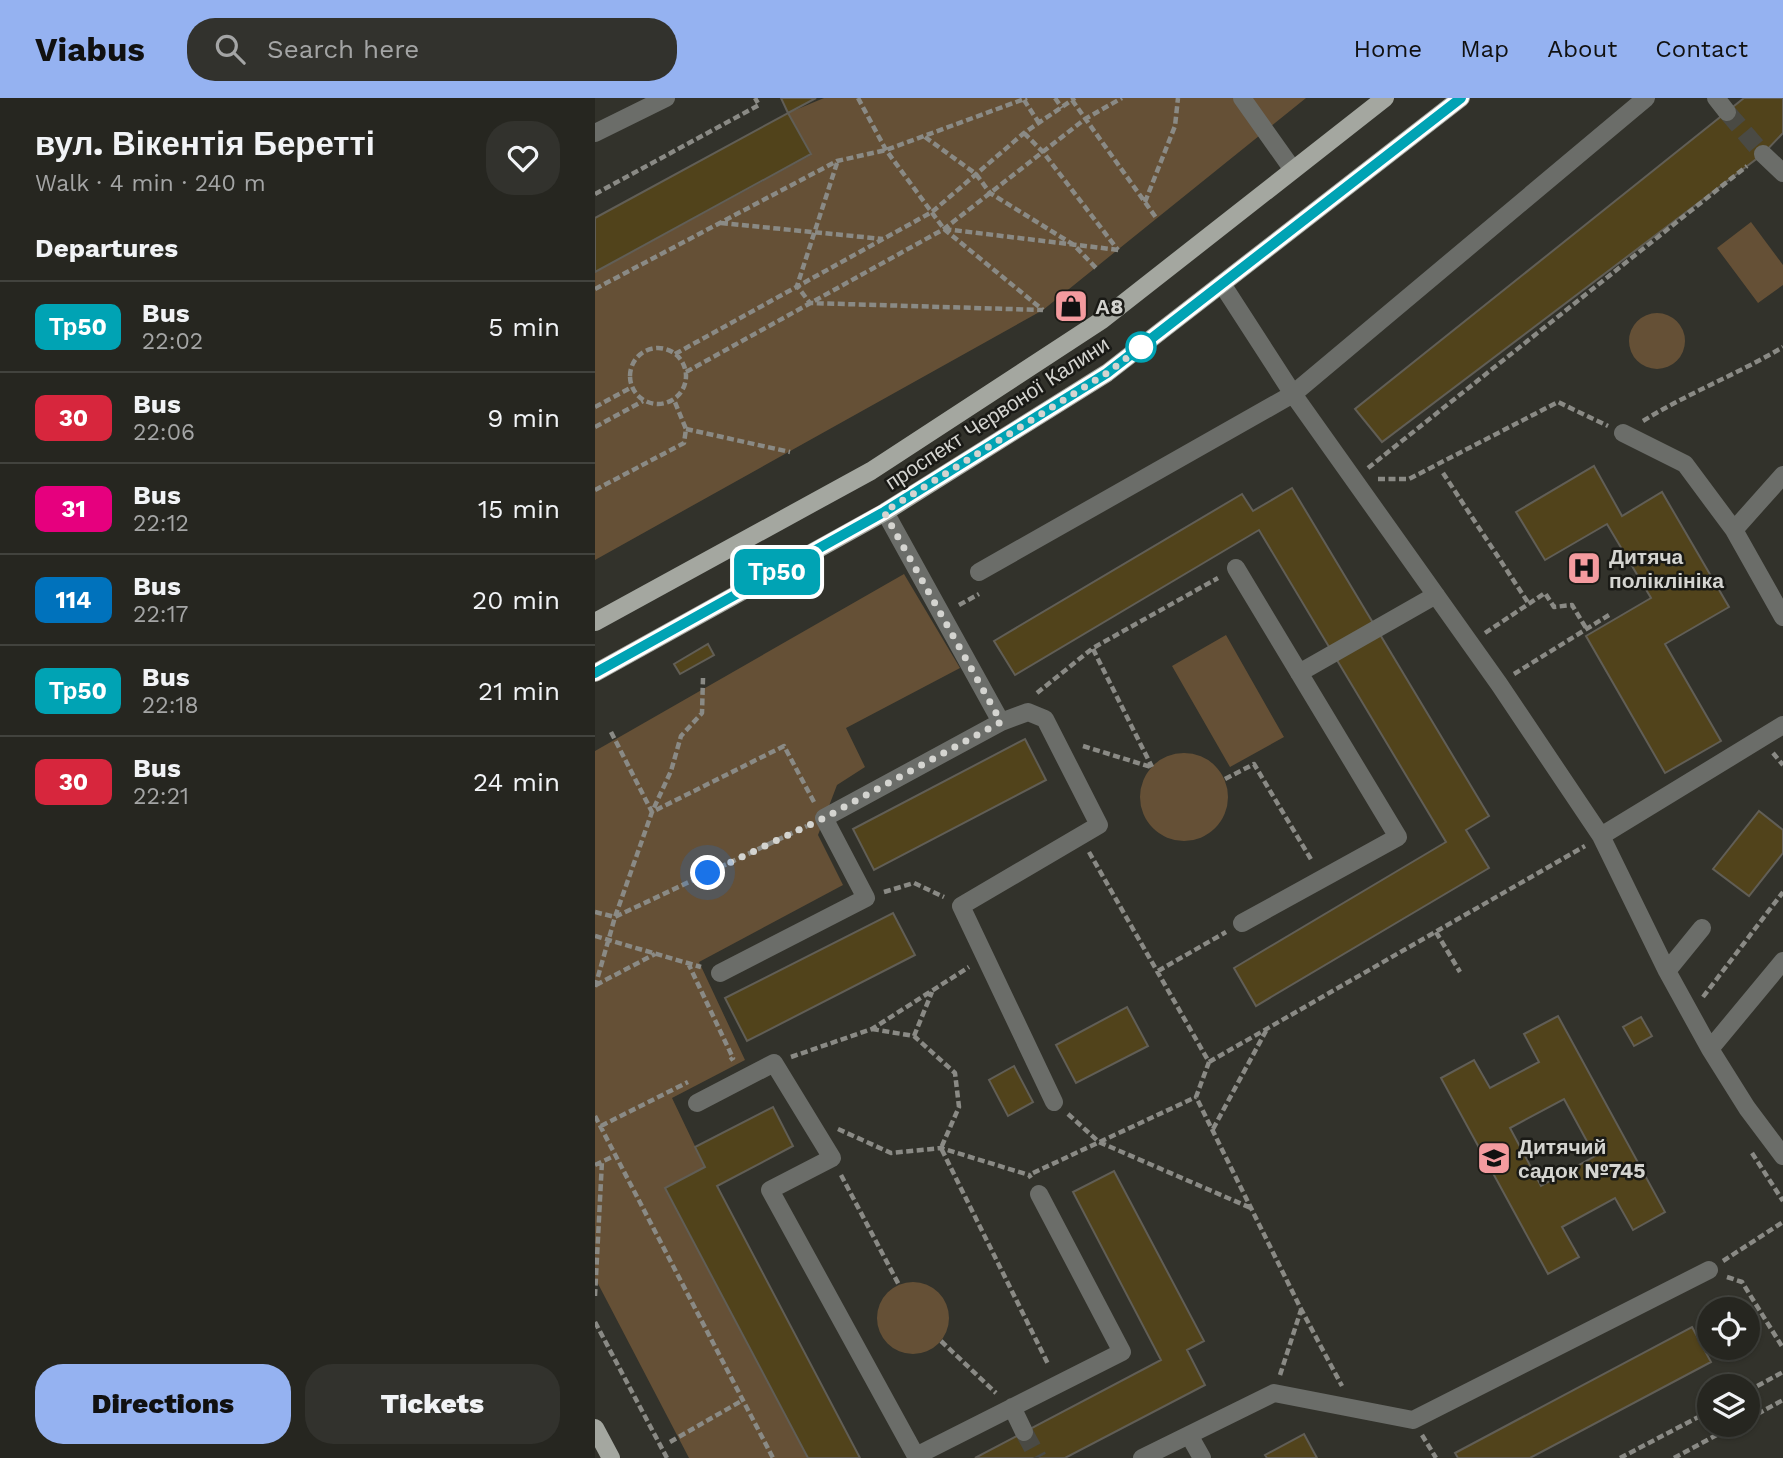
<!DOCTYPE html>
<html lang="en">
<head>
<meta charset="utf-8">
<style>
	body { margin:0; font-family:"Work Sans",sans-serif; background:#32322d; color:#f1f3f6; height:100vh; display:flex; flex-direction:column; font-size:26px; white-space:nowrap }
	* { box-sizing:border-box; margin:0 }
	p { font-size:23px; color:#a4a5a5 }
	.icon { flex:none; width:38px; height:38px; fill:none; stroke:currentColor; stroke-width:2; stroke-linecap:round; stroke-linejoin:round }
	.map { position:relative; flex:1; overflow:hidden }
	.side { display:flex; flex-direction:column; background:#262620; width:595px }
	.side>* { flex:none }
	.badge { padding:0 14px; border-radius:10px; font-size:24px; line-height:46px }
	.controls { position:absolute; left:1102px; top:1199px; display:grid; gap:14px }
	.controls a { display:grid; place-items:center; width:63px; height:63px; border-radius:50%; background:#262620; box-shadow:0 2px 5px #0004,0 0 0 2px #42433e; font-size:35px }
	.you { position:absolute; width:35px; height:35px; margin:-18px; border:5px solid #fff; border-radius:50%; background:#1a73e8; box-shadow:0 0 0 10px #1a73e833 }
	.map>.badge { position:absolute; translate:-50% -50%; box-shadow:0 0 0 4px #fff }
	h2 { padding:0 35px; font-size:26px; line-height:63px }
	.round { display:grid; place-items:center; flex:none; width:74px; height:74px; border-radius:28px; background:#32322d }
	.summary { display:flex; align-items:center; justify-content:space-between; height:119px; padding:0 35px }
	h1 { font-size:33px; font-weight:800; line-height:52px }
	.button { display:flex; gap:14px; margin-top:auto; padding:14px 35px }
	.button a { flex:1; height:80px; border-radius:28px; background:#95b2f1; color:#111; font-size:28px; font-weight:800; line-height:80px; text-align:center }
	.button a+a { background:#32322d; color:#f1f3f6 }
	ul { padding:0; list-style:none }
	li { display:flex; align-items:center; gap:21px; height:91px; padding:0 35px; border-top:2px solid #42433e }
	li div { flex:1 }
	li b { display:block; font-size:26px }
	li em { font-style:normal }
	li .badge { min-width:77px; font-weight:700; text-align:center }
	header { display:flex; align-items:center; gap:42px; box-sizing:border-box; height:98px; padding:0 35px; background:#95b2f1; color:#111 }
	header strong { font-size:33px }
	nav { display:flex; gap:38px; margin-inline-start:auto; font-size:24px }
	.search { width:490px; height:63px; background:#32322d; display:flex; align-items:center; gap:18px; box-sizing:border-box; padding:0 24px; border-radius:28px; color:#a4a5a5; font-size:26px }
	main { display:flex; flex:1; min-height:0 }
	.map>svg:first-child { display:block }
</style>
</head>
<body>
<header>
<strong>Viabus</strong>
<div class="search"><svg class="icon" aria-label="search" viewBox="0 0 24 24"><circle cx="10" cy="10" r="6"/><path d="M15 15l6 6"/></svg>Search here</div>
<nav><a>Home</a><a>Map</a><a>About</a><a>Contact</a></nav>
</header>
<main>
<section class="side">
<div class="summary"><div><h1>вул. Вікентія Беретті</h1><p>Walk · 4 min · 240 m</p></div><a class="round"><svg class="icon" aria-label="heart" viewBox="0 0 24 24"><path d="M12 20l-8-8c-3-5 5-10 8-4 3-6 11-1 8 4z"/></svg></a></div>
<h2>Departures</h2>
<ul>
<li><span class="badge" style="background:#00a3b4;color:#fff">Тр50</span><div><b>Bus</b><p>22:02</p></div><em>5 min</em></li>
<li><span class="badge" style="background:#d7263d;color:#fff">30</span><div><b>Bus</b><p>22:06</p></div><em>9 min</em></li>
<li><span class="badge" style="background:#e6007e;color:#fff">31</span><div><b>Bus</b><p>22:12</p></div><em>15 min</em></li>
<li><span class="badge" style="background:#0072bc;color:#fff">114</span><div><b>Bus</b><p>22:17</p></div><em>20 min</em></li>
<li><span class="badge" style="background:#00a3b4;color:#fff">Тр50</span><div><b>Bus</b><p>22:18</p></div><em>21 min</em></li>
<li><span class="badge" style="background:#d7263d;color:#fff">30</span><div><b>Bus</b><p>22:21</p></div><em>24 min</em></li>
</ul>
<div class="button"><a>Directions</a><a>Tickets</a></div>
</section>
<div class="map">
<svg width="1188" height="1360" viewBox="0 0 1188 1360">
	<rect width="100%" height="100%" fill="#32322b"/>
	<path fill="#655036" d="M229,0H711L448,212L0,462V174L216,57L193,15Z
		M1156,124L1188,167V187L1163,205L1122,150Z
		M1034 243a28 28 0 1 1 56 0a28 28 0 1 1-56 0Z
		M309,476L365,570L251,630L270,669L242,687L223,737L248,787L104,864L150,962L77,1000L110,1069L71,1090L213,1360H94L0,1180V653Z
		M631,537L689,639L635,669L577,568Z
		M545 699a44 44 0 1 1 88 0a44 44 0 1 1-88 0Z
		M282 1220a36 36 0 1 1 72 0a36 36 0 1 1-72 0Z"/>
	<path fill="#51431b" stroke="#615e56" stroke-width="2" fill-rule="evenodd" d="M186,0H221L193,15Z
		M1149,0H1188V35L1168,56L787,344L760,311Z
		M193,15L216,56L0,174V120Z
		M999,368L1027,418L1067,394L1134,509L1070,546L1126,643L1070,675L991,538L1056,500L1012,426L950,462L921,414Z
		M697,390L894,718L871,732L894,770L661,908L639,870L851,744L664,432L420,577L399,543L647,396L658,413Z
		M113,546L119,557L85,576L79,566Z
		M430,641L451,682L279,772L258,731Z
		M1164,713L1188,732V755L1154,798L1118,771Z
		M298,815L320,857L152,943L130,900Z
		M532,909L553,948L481,985L461,947Z
		M963,918L1070,1114L1038,1132L1020,1100L967,1129L984,1159L953,1176L846,980L879,962L895,990L944,964L929,936ZM969,1001L1000,1058L946,1088L915,1030Z
		M1046,919L1057,938L1039,948L1028,929Z
		M419,968L438,1004L413,1018L394,982Z
		M178,1009L198,1048L122,1088L265,1360H213L70,1090L110,1069L100,1049Z
		M519,1073L609,1243L592,1252L610,1287L470,1360H380L566,1262L478,1094Z
		M1097,1229L1116,1264L935,1360H863L860,1355Z
		M709,1336L722,1360H672L670,1357Z"/>
	<g fill="none" stroke-linecap="round" stroke-linejoin="round">
		<path stroke="#4a4a44" stroke-width="18" stroke-dasharray="18 9" stroke-linecap="butt" d="M1132,14L1168,56
			M429,1334L443,1360"/>
		<path stroke="#8a8a85" stroke-width="4.5" stroke-dasharray="7 3.5" stroke-linecap="butt" d="M263,0L291,52L349,131L524,152
			M460,0L467,10
			M429,2L444,25
			M477,2L562,121
			M429,35L448,54L523,152
			M330,39L381,76L395,95L479,147L501,170
			M242,65L202,188L215,205L448,212
			M0,96L164,7L160,0
			M550,104L580,28L583,0
			M126,125L288,141
			M349,131L448,212
			M0,191L242,63L291,52L432,0
			M35 278a28 28 0 1 1 56 0a28 28 0 1 1-56 0Z
			M80,256L337,114L429,35L480,0
			M91,274L349,131L490,21L527,0
			M0,309L37,289
			M1048,323C1093,295 1143,276 1188,249
			M0,329L48,303
			M91,331L195,354
			M773,370L1152,68
			M848,375L934,506
			M783,381H814L963,304L1013,328
			M0,392L89,345L91,331L79,302
			M364,507L384,496
			M890,535L950,495L959,509L977,507L991,530
			M498,551L557,669
			M919,576L1014,517
			M442,595L498,550L623,480
			M16,634L57,714L189,648L219,704
			M488,648L556,669
			M1178,655L1188,667
			M630,681L659,666L717,763
			M494,754L614,964L601,999L706,1211L747,1288
			M289,794L319,785L349,799
			M0,814L20,819L212,728
			M841,834L865,874
			M0,838L106,869
			M93,865L138,960L135,962
			M563,873L631,834
			M1,887L60,856
			M0,889L20,819L57,714L76,673L86,638L107,615L108,580
			M1108,899L1188,794
			M277,931L319,938L360,975L364,1009L346,1050L454,1268
			M319,938L337,894
			M196,959L277,931L374,869
			M614,964L990,748
			M473,1016L504,1044L656,1110
			M0,1018L178,1360
			M6,1028L93,984
			M243,1031L296,1055L346,1050L434,1077L436,1080
			M618,1031L672,931
			M1157,1055L1188,1103
			M0,1067L21,1057
			M438,1075L601,999
			M246,1077L304,1187
			M1128,1163L1188,1124
			M1132,1179L1147,1184L1188,1250
			M0,1198L7,1063
			M0,1224L72,1360
			M346,1243L401,1295
			M685,1277L706,1212
			M1153,1293L1188,1274
			M1153,1321L1188,1302
			M827,1337L841,1360
			M75,1344L148,1302
			M1025,1360L1115,1313
			M1079,1360L1142,1326"/>
		<path stroke="#6b6d69" stroke-width="18" d="M647,0L698,72
			M1121,0L1132,14
			M0,35L71,0
			M1168,56L1188,75
			M627,186L698,296L904,586L1006,738L1072,873L1115,951L1152,1010L1188,1058
			M1028,335L1090,366L1139,432L1188,519
			M1139,432L1188,377
			M641,470L803,739L647,825
			M384,474L698,296L1051,0
			M704,575L841,497
			M406,624L433,614L450,621L504,727L366,808L459,1004
			M1006,738L1188,627
			M1072,873L1107,830
			M125,875L271,800L229,720L406,624L290,414
			M1115,951L1188,863
			M102,1005L179,965L237,1060L175,1092L321,1358L527,1254L444,1096
			M417,1309L429,1334
			M594,1337L607,1360
			M547,1360L679,1295L818,1322L1114,1172"/>
		<path stroke="#a4a7a0" stroke-width="18" d="M0,524L276,373L507,222L790,0
			M0,575L290,414L512,275L866,0
			M0,1330L16,1360"/>
	</g>
	<g fill="none" stroke-linecap="round" stroke-linejoin="round">
		<g stroke="#fff" stroke-width="16">
			<path id="line" d="M0,575L289,414L512,275L866,0"/>
		</g>
		<use href="#line" stroke="#00a3b4" stroke-width="10"/>
		<path stroke="#d4d4d0" stroke-width="7" stroke-dasharray="0 12.6" d="M113,775L229,720L406,624L289,414L512,275L554,243L546,249"/>
	</g>
	<defs>
		<g id="shop-square" transform="scale(1.75)"><rect x="-9" y="-9" width="18" height="18" rx="4" fill="#f49b9f" stroke="#1a1a16"/><path d="M-5-2.5h2.3a2.7 3.5 0 0 1 5.4 0H5L5.5 6h-11ZM-1.5-2.5h3a1.5 2.3 0 0 0-3 0Z" fill="#111"/></g>
		<g id="hospital-square" transform="scale(1.75)"><rect x="-9" y="-9" width="18" height="18" rx="4" fill="#f49b9f" stroke="#1a1a16"/><path d="M-5-5h3v3.5h4V-5h3V5h-3V1.5h-4V5h-3Z" fill="#111"/></g>
		<g id="school-square" transform="scale(1.75)"><rect x="-9" y="-9" width="18" height="18" rx="4" fill="#f49b9f" stroke="#1a1a16"/><path d="M0-5L7-2L0 1L-7-2ZM-4 1L0 2.5L4 1V4Q0 6-4 4Z" fill="#111"/></g>
	</defs>
	<g fill-rule="evenodd">
		<use href="#shop-square" x="476" y="208"/>
		<use href="#hospital-square" x="989" y="470"/>
		<use href="#school-square" x="899" y="1060"/>
	</g>
	<circle fill="#fff" stroke="#00a3b4" stroke-width="3.5" cx="546" cy="249" r="14"/>
	<g text-anchor="middle" dominant-baseline="central" stroke-width="5" stroke-linejoin="round" paint-order="stroke">
		<g font-size="21" font-weight="bold" fill="#d4d4d0" stroke="#1a1a16" text-anchor="start">
			<text x="500" y="208">А8</text>
			<text x="1014" y="458">Дитяча<tspan x="1014" dy="24">поліклініка</tspan></text>
			<text x="923" y="1048">Дитячий<tspan x="923" dy="24">садок №745</tspan></text>
		</g>
		<g font-size="21" fill="#d4d4d0" stroke="#1a1a16">
			<text transform="translate(402 315) rotate(-33)">проспект Червоної Калини</text>
		</g>
	</g>
</svg>
<div class="controls">
<a><svg class="icon" aria-label="locate" viewBox="0 0 24 24"><circle cx="12" cy="12" r="6"/><path d="M12 2v4M12 18v4M2 12h4M18 12h4"/></svg></a>
<a><svg class="icon" aria-label="layers" viewBox="0 0 24 24"><path d="M12 4l9 5-9 5-9-5zM3 14l9 5 9-5"/></svg></a>
</div>
<div class="you" style="left:113px;top:775px"></div>
<b class="badge" style="left:182px;top:474px;background:#00a3b4;color:#fff">Тр50</b>
</div>
</main>
</body>
</html>
